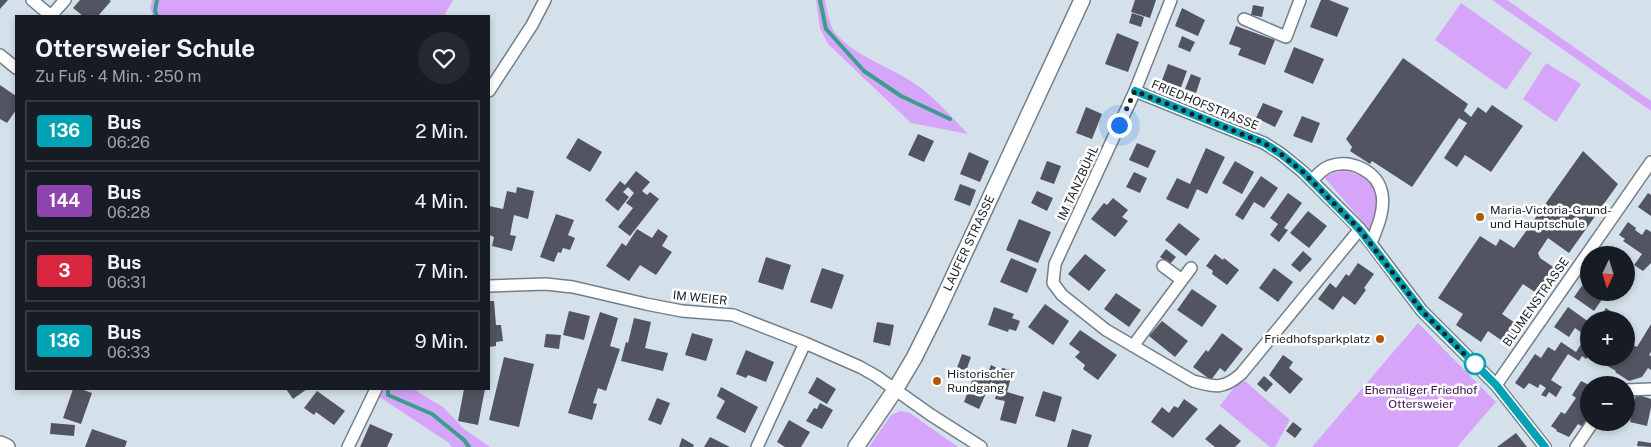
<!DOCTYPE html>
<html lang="de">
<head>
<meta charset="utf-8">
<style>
	body { margin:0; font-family:"Public Sans",sans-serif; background:#242831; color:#f1f3f6; height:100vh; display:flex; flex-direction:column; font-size:19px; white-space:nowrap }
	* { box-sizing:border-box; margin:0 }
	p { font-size:16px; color:#9ea1a6 }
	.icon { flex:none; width:28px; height:28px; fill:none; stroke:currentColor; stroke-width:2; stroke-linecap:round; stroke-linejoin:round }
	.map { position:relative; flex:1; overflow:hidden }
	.sheet { position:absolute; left:15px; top:15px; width:475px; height:375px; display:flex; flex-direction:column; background:#171b24; border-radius:0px; box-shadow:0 2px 8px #0003 }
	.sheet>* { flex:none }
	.badge { padding:0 10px; border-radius:4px; font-size:18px; line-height:32px }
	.needle { width:32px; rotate:184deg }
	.fabs { position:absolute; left:1580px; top:246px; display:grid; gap:10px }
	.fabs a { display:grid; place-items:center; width:55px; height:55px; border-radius:50%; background:#171b24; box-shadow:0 2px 8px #0003; font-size:25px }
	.you { position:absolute; width:25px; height:25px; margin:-12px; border:4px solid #fff; border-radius:50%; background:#1a73e8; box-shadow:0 0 0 8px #1a73e833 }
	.map>.badge { position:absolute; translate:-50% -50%; box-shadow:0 0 0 2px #fff }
	.round { display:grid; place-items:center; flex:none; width:52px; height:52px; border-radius:26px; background:#242831 }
	.overview { display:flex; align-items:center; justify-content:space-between; height:85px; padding:0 20px }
	h1 { font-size:24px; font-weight:700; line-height:38px }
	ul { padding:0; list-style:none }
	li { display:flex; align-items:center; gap:15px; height:62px; margin:0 10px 8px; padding:0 10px; border:2px solid #363941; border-radius:0px }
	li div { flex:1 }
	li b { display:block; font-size:19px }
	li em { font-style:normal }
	li .badge { min-width:55px; font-weight:700; text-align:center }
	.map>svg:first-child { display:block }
</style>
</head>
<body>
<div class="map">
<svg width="1651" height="447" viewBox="0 0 1651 447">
	<rect width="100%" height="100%" fill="#d4e1eb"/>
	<path fill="#d6a5fa" d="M152,0H453L444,16H153L150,8Z
		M816,0H825C827,10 829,24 835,33C855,56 884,64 909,80C931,93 950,115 968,134L911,123L828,44L820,28Z
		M1492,0H1507L1651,101V111Z
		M1461,3L1532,53L1506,90L1435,40Z
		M1546,63L1581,84L1556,122L1523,99Z
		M1342,171C1379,174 1383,200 1369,229L1324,177L1333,173Z
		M1418,323L1496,402L1457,447H1312Z
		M1245,381L1290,420L1275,447H1270L1220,406L1235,386Z
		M380,389H414L418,392L443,407L464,429L490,447H452L449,443L378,396Z
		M901,411L910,413L958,447H869L891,415Z"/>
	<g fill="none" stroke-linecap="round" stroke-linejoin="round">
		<path stroke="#3a9e8a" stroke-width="4" d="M157,0L155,11L157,16
			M820,0L826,29L864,71L901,96L950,119
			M388,389V395L432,414L464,440L469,447"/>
	</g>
	<path fill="#525561" d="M0,0H8L0,9Z
		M80,0H109L111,1L98,16H83L73,8Z
		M1135,0H1156L1150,18L1131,12Z
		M1321,0H1329L1349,8L1337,37L1310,27Z
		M1253,5L1264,7L1262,17L1251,15Z
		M1182,8L1205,20L1198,36L1175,26Z
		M1132,13L1144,17L1141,27L1129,23Z
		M1236,26L1275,40L1265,65L1238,55L1241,48L1229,44Z
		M1117,33L1139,42L1128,72L1105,64Z
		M1182,36L1195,42L1190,52L1178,47Z
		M1294,47L1324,59L1313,84L1284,72Z
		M1403,58L1468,104L1464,111L1471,117L1478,107L1486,113L1492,105L1523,126L1491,172L1465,155L1457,167L1444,158L1467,123L1459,118L1412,187L1372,161L1370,164L1350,151L1352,147L1346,139Z
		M1168,64L1187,71L1180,90L1161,83Z
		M1191,74L1201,78L1196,93L1185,89Z
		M0,85L16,96V110L7,123L0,119Z
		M1263,103L1283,111L1275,127L1256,118Z
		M1086,107L1102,114L1092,139L1076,133Z
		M1302,116L1320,123L1312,143L1293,136Z
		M918,134L934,141L924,162L908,155Z
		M578,138L602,152L590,172L566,158Z
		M1137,143L1156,151L1148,168L1129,160Z
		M1206,148L1225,157L1207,194L1197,189L1188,209L1166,199L1177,178L1190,184Z
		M1583,151L1618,184L1569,253L1548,238L1538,253L1540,258L1562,273L1544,298L1523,284L1502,314L1524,329L1511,347L1488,331L1481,342L1456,325L1463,314L1438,298L1480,236L1496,246L1500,239L1514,248Z
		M969,152L989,161L980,182L960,174Z
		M1047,161L1061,166L1054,184L1040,179Z
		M1235,161L1254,172L1242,194L1222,183Z
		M636,171L650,182L642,191L647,195L650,192L659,199L630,236L618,227L633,208L626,203L634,193L628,187L623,192L629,197L618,211L605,200L620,181L625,185Z
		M1134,172L1147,178L1140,193L1126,187Z
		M1261,176L1278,188L1264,208L1254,202L1243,220L1235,215Z
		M960,184L976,190L970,206L954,200Z
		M517,187L534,191L528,219L514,215L510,235L516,236L512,251L492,246L494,237L489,235V206L503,209L507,191L516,193Z
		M1037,191L1053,198L1047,211L1031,203Z
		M1288,193L1302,203L1284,228L1288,230L1279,242L1270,235L1278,224L1270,218Z
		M1648,193L1651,195V216L1638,207Z
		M1113,198L1128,210L1122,217L1128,221L1115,237L1091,219L1104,203L1107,205Z
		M1308,211L1327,226L1309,248L1290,233Z
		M556,214L574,220L568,235L575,238L570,250L563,248L561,253L558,252L554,262L540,257Z
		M1019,219L1051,232L1038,263L1006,250Z
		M1628,222L1636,228L1635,230L1642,235L1646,229L1651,232V263L1643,271L1634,265L1642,254L1623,241L1625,239L1619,235Z
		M1179,223L1200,239L1186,256L1165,240Z
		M637,229L652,238L658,229L668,236L662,246L672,252L656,275L640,265L629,281L606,266L622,243L626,246Z
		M1166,249L1176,257L1170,264L1160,257Z
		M1303,251L1312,259L1300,272L1291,265Z
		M1085,254L1106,270L1089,291L1068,274Z
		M1215,254L1223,260L1224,258L1239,270L1227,285L1212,274L1213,271L1206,266Z
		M766,257L791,265L783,290L758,282Z
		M1011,258L1037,269L1027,293L1000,282Z
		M1358,263L1374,274L1364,288L1366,290L1355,305L1343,296L1333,310L1318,299L1330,283L1336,288L1346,274L1349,276Z
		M822,268L844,275L832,309L810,302Z
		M1274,268L1293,282L1278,302L1259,288Z
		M1586,268L1589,270V280L1587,282L1580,278Z
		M1584,283L1589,286V292H1602L1605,295L1594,311L1574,297Z
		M1192,289L1217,306L1202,327L1177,310Z
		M1116,293L1141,310L1129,327L1104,309Z
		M489,301H494L496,325H501L503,341L496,342V346L489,347Z
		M1045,304L1069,321L1053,345L1028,327Z
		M994,307L1014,314L1012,318L1020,321L1016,331L1009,329L1008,332L988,325Z
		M1568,307L1589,322V338L1575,328L1569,337L1554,327Z
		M1606,308L1616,315L1612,320H1598Z
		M569,311L590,316L584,340L563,335Z
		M600,312L618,318L610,346L620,349L606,391L598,388L593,403L597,404L592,420L568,413Z
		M634,318L651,322L645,348L668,353L663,371L621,361L626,342L628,343Z
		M1162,321L1188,341L1175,357L1149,336Z
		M877,322L894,325L890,346L873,342Z
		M1651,324V352L1649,355L1651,356V370L1648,368L1642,377L1629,381L1615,372L1616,371L1594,358H1626V341L1637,347Z
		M1080,330L1117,355L1098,380L1083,369L1085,365L1075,357L1080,352L1069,344Z
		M692,333L713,339L706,361L685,355Z
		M1222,333L1243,349L1225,372L1220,368L1211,380L1193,367L1206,350L1208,352Z
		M546,334L561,335L559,349L544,347Z
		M1583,341L1589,345V355L1586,359L1582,356L1579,361L1568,354L1551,380L1562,387L1556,397L1549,392L1546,397L1541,395L1546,388L1540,384L1538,388L1529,383L1524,389L1515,383L1535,354L1541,358L1548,347L1555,351L1561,342L1576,352Z
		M746,350L774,362L766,382L748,375L746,378L736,374Z
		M962,354L971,357L966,371L957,368Z
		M1283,355L1293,362L1289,368L1303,379L1290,394L1269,375Z
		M504,357L534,364L519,427L489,420Z
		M991,365L1001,370L998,381L1002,368L1011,370L1009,380L1010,381L1007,392L1024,397L1016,424L1000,420L1005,401L995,399L998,389H996L997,385L991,382L979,409L964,402L974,375L985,380Z
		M1264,376L1273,384L1266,392L1257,384Z
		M817,377L836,389L827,404L808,393Z
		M1581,381L1589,385V418L1583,427L1578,424L1569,437L1556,431L1557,430L1551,426L1561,412L1565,414L1576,398L1572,395Z
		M721,387L758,407L745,433L716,418L725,401L717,396Z
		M73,389H81L92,393L81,424L63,418Z
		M286,389H307L293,399Z
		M464,389H485L478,425L458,421Z
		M317,391L345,411L334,425L316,412L314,415L304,408Z
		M1043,391L1062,397L1055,422L1035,416Z
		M1636,394L1651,399V407L1647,426L1630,422Z
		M657,398L670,403L661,425L648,420Z
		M1184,399L1198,409L1173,438L1151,422L1162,407L1169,413L1174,406L1178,408Z
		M820,403L833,410L822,429L806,421L814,408L817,409Z
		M789,420L810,432L801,447H785L777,442Z
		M1293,422L1302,429L1295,438L1286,431Z
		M51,423L75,425L74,436L50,434Z
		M370,424L393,434L387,447H360Z
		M1220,424L1241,441L1235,447H1215L1205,439Z
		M92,429L127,441L125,447H85Z
		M1072,429L1092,435L1088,447H1067Z
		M1516,433L1527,447H1497Z
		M710,437L730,447H704Z
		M682,438L694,445L693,447H679Z
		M1638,441L1651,443V447L1637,446Z"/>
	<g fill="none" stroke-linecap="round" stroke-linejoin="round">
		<g stroke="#737f88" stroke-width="14">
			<path id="minor" d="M32,0L51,16L65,0
				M1171,0L1135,91L1055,264L1053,283L1062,295L1106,330L1193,381C1214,387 1223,390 1241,374L1360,229
				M1244,19L1286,37L1300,0
				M0,55L16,68
				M489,91L532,25L545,0
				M1135,91L1264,143L1281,154L1303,172L1360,229L1422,311L1496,385L1545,447
				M1312,181C1317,175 1322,169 1330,166C1351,159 1378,171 1382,194C1385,211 1377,228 1371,243
				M1182,280L1191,268
				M489,286L546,284L573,287L646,304L682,311L733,315L805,343L860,367L876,376L931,415L981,447
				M1133,346L1182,280L1163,266
				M1496,385L1651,162
				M1626,390L1651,389
				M348,447L376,389
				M757,447L805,343
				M1576,447L1593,422"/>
		</g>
		<g stroke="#737f88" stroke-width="18">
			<path id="secondary" d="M0,444L7,447
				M856,447L895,390L914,358L938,310L1082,0"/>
		</g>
		<use href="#minor" stroke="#fff" stroke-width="11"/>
		<use href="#secondary" stroke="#fff" stroke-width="15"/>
	</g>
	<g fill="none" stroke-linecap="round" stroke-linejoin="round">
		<g stroke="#fff" stroke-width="11">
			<path id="line" d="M1135,91L1264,143L1281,154L1303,172L1360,230L1422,311L1496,385L1545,447"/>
		</g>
		<use href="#line" stroke="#00a3b4" stroke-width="8"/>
		<path stroke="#1b2024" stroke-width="5" stroke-dasharray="0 9" d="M1119,125L1135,91L1264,143L1281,154L1303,172L1360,230L1422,311L1476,366L1475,364"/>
	</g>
	<g fill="#b35600" stroke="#fff" stroke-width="2">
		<circle cx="1480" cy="217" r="5"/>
		<circle cx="1380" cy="339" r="5"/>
		<circle cx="937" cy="381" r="5"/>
	</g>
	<circle fill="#fff" stroke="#00a3b4" stroke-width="2.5" cx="1475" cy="364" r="10"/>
	<g text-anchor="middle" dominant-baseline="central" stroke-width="5" stroke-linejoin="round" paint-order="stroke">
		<g font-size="12" fill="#1b2024" stroke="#fff">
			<text transform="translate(1205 105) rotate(22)">FRIEDHOFSTRASSE</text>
			<text transform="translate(1078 183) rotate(-65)">IM TANZBÜHL</text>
			<text transform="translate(969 243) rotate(-65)">LAUFER STRASSE</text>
			<text transform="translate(700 298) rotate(6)">IM WEIER</text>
			<text transform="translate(1536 302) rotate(-55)">BLUMENSTRASSE</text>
		</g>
		<g font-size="12" fill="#1b2024" stroke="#fff" text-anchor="start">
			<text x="1490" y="210">Maria-Victoria-Grund-<tspan x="1490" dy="14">und Hauptschule</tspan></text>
			<text x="1370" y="339" text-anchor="end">Friedhofsparkplatz</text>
			<text x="947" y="374">Historischer<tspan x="947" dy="14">Rundgang</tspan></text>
		</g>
		<g font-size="12" fill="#3e0e58" stroke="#fff">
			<text x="1421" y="390">Ehemaliger Friedhof<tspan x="1421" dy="14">Ottersweier</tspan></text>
		</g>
	</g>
</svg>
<div class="fabs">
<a><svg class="needle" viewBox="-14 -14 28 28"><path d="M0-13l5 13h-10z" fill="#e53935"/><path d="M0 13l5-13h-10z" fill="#9ea1a6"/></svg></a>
<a>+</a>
<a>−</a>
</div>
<div class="you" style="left:1119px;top:125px"></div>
<section class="sheet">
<div class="overview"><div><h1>Ottersweier Schule</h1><p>Zu Fuß · 4 Min. · 250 m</p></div><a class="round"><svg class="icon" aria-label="heart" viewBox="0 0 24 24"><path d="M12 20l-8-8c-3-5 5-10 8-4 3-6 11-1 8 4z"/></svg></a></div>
<ul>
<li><span class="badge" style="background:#00a3b4;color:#fff">136</span><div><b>Bus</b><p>06:26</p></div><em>2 Min.</em></li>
<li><span class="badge" style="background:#8e44ad;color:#fff">144</span><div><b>Bus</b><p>06:28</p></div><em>4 Min.</em></li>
<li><span class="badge" style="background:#d7263d;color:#fff">3</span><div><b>Bus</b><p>06:31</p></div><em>7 Min.</em></li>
<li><span class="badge" style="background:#00a3b4;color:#fff">136</span><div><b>Bus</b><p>06:33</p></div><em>9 Min.</em></li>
</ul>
</section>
</div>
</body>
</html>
